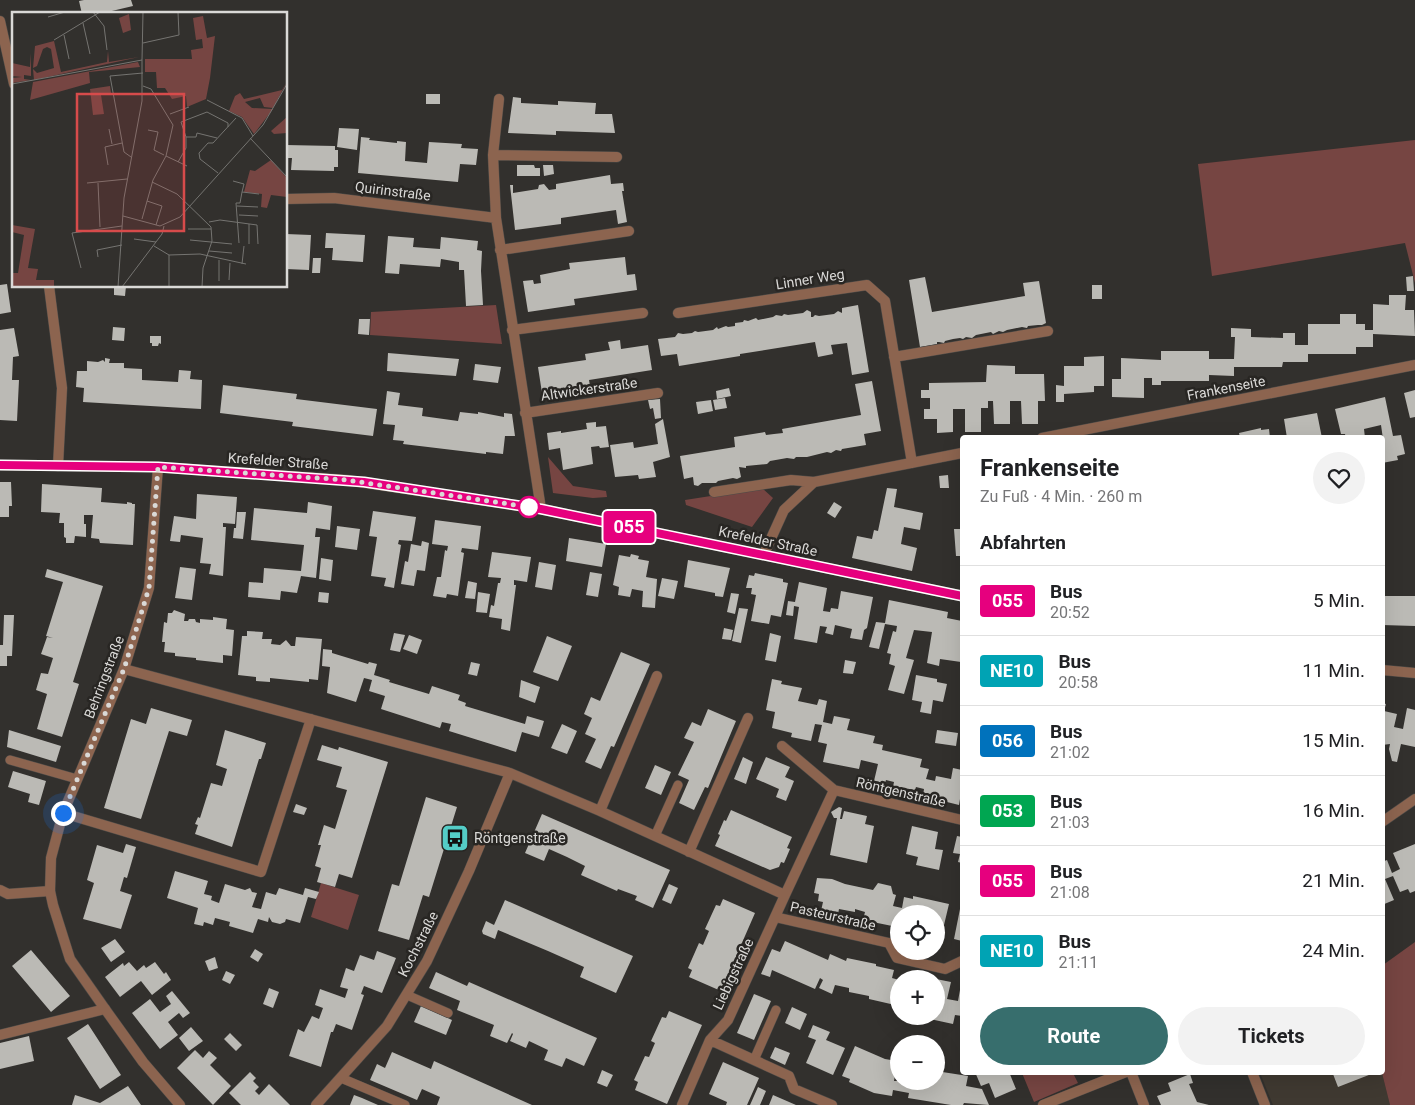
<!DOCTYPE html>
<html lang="de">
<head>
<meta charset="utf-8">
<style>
	body { margin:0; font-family:Roboto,sans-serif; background:#f2f2f2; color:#202124; height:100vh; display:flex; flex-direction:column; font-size:19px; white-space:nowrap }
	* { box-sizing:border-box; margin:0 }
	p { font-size:16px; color:#757577 }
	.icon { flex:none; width:28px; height:28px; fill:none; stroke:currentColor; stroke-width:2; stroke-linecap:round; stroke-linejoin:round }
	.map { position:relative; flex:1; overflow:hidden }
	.panel { position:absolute; left:960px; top:435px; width:425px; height:640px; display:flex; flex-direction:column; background:#fff; border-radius:5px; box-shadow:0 5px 20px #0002 }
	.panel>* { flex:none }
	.badge { padding:0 10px; border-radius:4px; font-size:18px; line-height:32px }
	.buttons { position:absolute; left:890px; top:905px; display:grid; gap:10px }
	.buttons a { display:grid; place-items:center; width:55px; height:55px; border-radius:50%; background:#fff; box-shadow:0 5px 20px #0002; font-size:25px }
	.you { position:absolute; width:25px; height:25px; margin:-12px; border:4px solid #fff; border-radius:50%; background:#1a73e8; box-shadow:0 0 0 8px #1a73e833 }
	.map>.badge { position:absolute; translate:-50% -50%; box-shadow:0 0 0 2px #fff }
	h2 { padding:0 20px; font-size:19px; line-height:45px }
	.round { display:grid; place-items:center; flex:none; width:52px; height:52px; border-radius:26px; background:#f2f2f2 }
	.overview { display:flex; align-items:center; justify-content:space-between; height:85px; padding:0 20px }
	h1 { font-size:24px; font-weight:700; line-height:38px }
	.primary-button { display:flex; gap:10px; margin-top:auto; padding:10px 20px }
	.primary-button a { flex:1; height:58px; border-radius:30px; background:#376e6d; color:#fff; font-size:20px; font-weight:700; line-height:58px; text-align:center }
	.primary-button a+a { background:#f2f2f2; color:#202124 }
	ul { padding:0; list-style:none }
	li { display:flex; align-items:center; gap:15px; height:70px; padding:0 20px; border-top:1px solid #e0e0e0 }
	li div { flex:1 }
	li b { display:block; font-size:19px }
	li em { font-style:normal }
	li .badge { min-width:55px; font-weight:700; text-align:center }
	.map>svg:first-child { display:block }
</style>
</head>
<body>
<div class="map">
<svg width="1415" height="1105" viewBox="0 0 1415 1105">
	<rect width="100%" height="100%" fill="#32302d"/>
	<path fill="#3f3931" d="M1260,1073H1382L1390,1105H1273Z"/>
	<path fill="#764542" d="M1415,140V283L1405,243L1212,276L1198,164Z
		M496,305L502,344L370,335L371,312Z
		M548,457L573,486L606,491L607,497L593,498L553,493Z
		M762,488L773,498L752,527L686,505L685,500Z
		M321,883L359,895L348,930L311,917Z
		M1415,942V1105H1390L1382,1073L1383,965Z
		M1022,1073H1073L1078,1083L1034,1102Z"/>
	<path fill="#bbbab5" d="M84,0H131L133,6L99,14H82L79,1Z
		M426,94H440V104H426Z
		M513,97L521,98V103L558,105V101L596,103L595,114H612L615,133L556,131V135L508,133Z
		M339,128L359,129L357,150L337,147Z
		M361,137L370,138L369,140L397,143V141L406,142L405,161L427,163L429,142L462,144L461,148L478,149L476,165L460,164L458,182L358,173Z
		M286,145L335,146V150H338V167H334V171L291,170L292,158H286Z
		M517,165H534L535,168H540V176H517Z
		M543,165H553L554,174L544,176Z
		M610,175L611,184L623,183L624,191H622L627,222L618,224L616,210L561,218V224L515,230L510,185H513V193L538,189L539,185L544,184L549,190L556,189V184Z
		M326,233L365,235L363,262L332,260L333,248H325Z
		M286,234L311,235L309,270L286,269Z
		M388,236L414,238L413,247L440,249L441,237L478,241L477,250L482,251L481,271L483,305L466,306L464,270H459V262L441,259L440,267L400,264L399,274L385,273Z
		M625,257L627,275L635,274L637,290L574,299L575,305L528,312L523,281L533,280L534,284L541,283L540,275L570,269L569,263Z
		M313,258H321L320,273H312Z
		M1413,276L1414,291H1407L1406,277Z
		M925,277L932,312L1025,296L1023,283L1039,281L1046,323L1042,325H1038L1028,326L1027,328L1022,327L1007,330L1003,332L999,331L993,334L991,332L976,335L972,338L966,337L963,339L960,338L953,339L945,341L944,343L939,342H937V344L920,347L909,280Z
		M7,284L11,312L0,314V285Z
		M1092,285H1102V299H1092Z
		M114,286H126L125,296L114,295Z
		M1389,295H1406L1405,310H1414L1415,336L1373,334V347H1356V354H1308V362H1283L1282,367H1234V376L1209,375V381H1161V385H1152V378H1144V398L1112,397V379H1121V358L1161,360V351H1209V359H1234L1235,337H1231V328L1251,329V337L1283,338V333H1295V345H1308V324H1340V314H1356V324H1365V330H1373V304L1389,305Z
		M858,305L869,372L852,375L847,343L831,345L833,354L818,357L815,342L740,354V356L679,366L677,354L661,356L658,339L675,337L678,333L683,334L692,333L695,331L698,332L713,330L717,327L718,329L726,326L728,327L735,326V323L743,322L744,320L748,321L756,318L758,320L773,317L776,315L782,316L784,314L788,315L803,313L807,310L811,312V317H813L815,315L819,316L834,314L838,311L842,313V308Z
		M359,319H370L369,335L358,334Z
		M113,327L125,328L124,341L112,340Z
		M14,328L19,356L13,357L12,380H19L17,421L0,420V330Z
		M150,336H161V344L159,343L158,346H152V343H150Z
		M620,340L621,349L648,345L652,370L589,380L590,386L542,393L538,367L586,360L585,354L610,350L608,342Z
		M388,353L459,359L456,376L387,371Z
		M1104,356V386H1094V392L1064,394V402H1056V385L1064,386V366H1084V357Z
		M105,358L110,359L109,363H124V368L142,369V380L178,382L179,370L191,371L190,379L202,380L201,409L83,402L84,388L76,387L77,371H87V361L98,362L103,360L105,362Z
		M475,364L501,367L498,383L473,380Z
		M987,365L1015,366V374H1044L1045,401H1038V424H1022L1021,401H1010V424H994L993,401H988V408H981V432H965V409H953V432L937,433V419H924V409H930V398H921V390H929V383L986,382Z
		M872,381L881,431L864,434L866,445L842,449L841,451L836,450L831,453L827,452L807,457H796L794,459L787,458L770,461L767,464L746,466V468L739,467L741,477L737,479L733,478L718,481L716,483H702L698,486L694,485L693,477L684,479L680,456L735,447L734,437L765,432L766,435L774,434L783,433L782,429L861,415L855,384Z
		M223,385L297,394L296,399L377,409L373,436L292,426L293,422L220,413Z
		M729,388L731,396L717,399L716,391Z
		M1415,390V417L1410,418L1404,393Z
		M387,391L400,393L398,405L423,408L422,416L458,421L460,412L478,414V412L504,417V413L512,414L515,436H505L503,454L486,452V454L403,444L404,441L393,440L395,425L383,424Z
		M1385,397L1393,436L1401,435L1405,454L1397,456L1398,460L1382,463L1383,439L1381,425L1364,429L1365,438H1346L1345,434H1341L1335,409Z
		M725,398L727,408L715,410L713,400Z
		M660,399L661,418L655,419L653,408L650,409L648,400Z
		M711,400L713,411L698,414L696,402Z
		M1317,413L1322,438H1287L1284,419Z
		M663,419L670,457L653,462L656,477L639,479L638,475L615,477L610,445L633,442L634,448L658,444L655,424Z
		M596,422V427L606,426L609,447L600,448L599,446L591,447L593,464L563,470L560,448L549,450L547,433L561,431V433L587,429L586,423Z
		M1261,428V430L1269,429L1270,438H1240L1239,433Z
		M948,475L949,488H940L939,476Z
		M0,482H11L12,506H9V517H0Z
		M42,484L102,488L101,502L127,504V502L132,503V504H135L133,545L100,543L99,539L91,538L93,515H84V524H86V537L75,536L74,543H66V538L64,537V523H59L60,513L41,512Z
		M887,488L897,489L894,507L923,513L920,530L904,527L901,544L917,548L912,571L852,558L857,536L872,539L874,530L878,531Z
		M197,494L237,497L235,524L223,523V527H226L223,576L209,574L211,564L200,563L203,538L181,535L180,542L170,541L174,516L196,519Z
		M308,502L332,506L330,530L316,528L315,537H320L316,578L301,576L297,593L281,591L280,600L248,597L249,582L263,583L264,568L301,571L304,545L251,540L254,508L307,513Z
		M834,502L842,507L835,518L827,513Z
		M373,511L416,517L412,541L399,540L398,544L401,545L394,588L384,586L386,578L371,576L377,537L369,536Z
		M237,512H246L243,539L233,538L234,528H236Z
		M435,520L481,526L478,550L462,548L461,552L464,553L458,596L447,594L446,598L433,596L437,577H441L445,550L447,551L448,546L432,544Z
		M337,526L360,529L357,550L335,547Z
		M954,529H962V556H956Z
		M569,538L606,544L602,567L566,561Z
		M422,541L429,543L425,571L417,570L414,586L401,584L405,561L408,562L411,544L421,546Z
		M492,552L531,557L527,582L514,580V585H516L510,631L501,629L502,619L489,617L491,605L494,606L498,583H500L501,578L488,577Z
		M631,554L639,556L638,559L649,561L646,577L657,579L655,608L642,607L643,591L632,589L630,597L618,595L619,587L613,585L619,555L630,557Z
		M321,558L333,560L331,581L319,579Z
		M688,560L730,568L723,597L715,596V593L684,587Z
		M539,562L556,565L552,590L535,587Z
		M180,567L196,569L192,600L175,598Z
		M47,569L103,586L73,682L79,684L62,737L37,729L47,694L36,690L41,673L48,674L53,658L41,654L47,637L53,638L46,636L63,582L45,577Z
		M590,572L602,574L598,597L586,595Z
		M755,573L783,579V582L788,583L781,617L771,615L769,624L751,621L756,595L751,594L752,588H746L749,575L754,576Z
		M662,578L678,581L674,599L658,596Z
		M468,581L477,583L475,599L465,598Z
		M799,582L827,588L823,611L830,612L831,608L838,609L841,591L873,597L867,628L864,630L862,640L850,638L852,629L835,625L833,635L825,633L827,627L820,626L817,643L794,639L799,607L794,606L793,616L786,615L788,601L795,602Z
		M319,592L329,593L328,603L318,602Z
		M478,592L490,594L487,613L476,612Z
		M731,593L739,594L735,614L727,612Z
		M1382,596H1415V626L1382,625Z
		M889,600L948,612L947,618L962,621L961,662L940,659L939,666L927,663L932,632L914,630L906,658L914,660L904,694L888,690L895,666L889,664L891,654L887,653L893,631L896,632L897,626L885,624L879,649L869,647L876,622L885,623Z
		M739,608L748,609L741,643L732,641Z
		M174,610L185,614L184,621H188L189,619H195L196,622L200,623V619L213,620V617L227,619L226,629L234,630L232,656L223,655V663L196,660V658L175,656V653L164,652L165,642H162L164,622L167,623L168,613H172Z
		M4,615H14L12,656H7V666H0V645H3Z
		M724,628L733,630L731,640L722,639Z
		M247,631L263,632L262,639H272L271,644L280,645L286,640L291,646H295L296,637L322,639L318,680L309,679V682L270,678V682L256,681V677L238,675L242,636H247Z
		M394,633L405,635L400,652L390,650Z
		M770,633L781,636L776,662L765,660Z
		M409,635L422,640L417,654L403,649Z
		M547,636L572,646L558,681L533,672Z
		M323,649L332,650V653L368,664L369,662L377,664L374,675L390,680L389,682L429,694L432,686L460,695L458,700L466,703L465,706L525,724L527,716L544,721L539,737L522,732L516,752L449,731L451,724L442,722L440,728L381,709L385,696L369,691L372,680L364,678L356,702L327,693L330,667L322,666Z
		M621,652L650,664L614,747L611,746L601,769L585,762L596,739L585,734L592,718L584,714L591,697L600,701Z
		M845,660L856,662L853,674L843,673Z
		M471,662L480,664L477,676L468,674Z
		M916,675L937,679V682L947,684L943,702L933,700L931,714L920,712L922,702L912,700Z
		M772,679L782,681L781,684L802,688L798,701L817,705L819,699L827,701L823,722L832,724L834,716L850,719L847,730L875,736L873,743L883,745L882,750L922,759L920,767L929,769L926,779L935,781L936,776L951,779L953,768L962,770V799H960L959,805L923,796L924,789L916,787L915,790L904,788V790L893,787L894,782L886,780L885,783L874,781L878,764L861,760L859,769L823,762L827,744L818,742L822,725L815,724L811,741L791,737L792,733L772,728L775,712L766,710Z
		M521,680L540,687L535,703L519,697Z
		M1382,703L1386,704L1384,711L1397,714L1394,727L1403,729L1407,708L1415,710V747L1401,744L1397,762L1392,761L1389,749L1390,744L1382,745Z
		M151,708L192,720L187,736L169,731L141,819L104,808L131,719L146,724Z
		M708,709L736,721L708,788L705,787L694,810L679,803L689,780L678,775L694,742L684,738L692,722L701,726Z
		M562,724L577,731L567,754L551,748Z
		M9,730L61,746L56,762L7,747Z
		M225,730L266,743L261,759H259L232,847L195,834L198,825L195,824L198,817L200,818L211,783L222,786L227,769L216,765Z
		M937,730L958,733L956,746L935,743Z
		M322,745L338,750L339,747L388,762L352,878L339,874L335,887L317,882L321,868L315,866L321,845H318L324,825L335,829L347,790L336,787L342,767L317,760Z
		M743,757L753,762L746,784L734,779Z
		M766,757L790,767L785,777L794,781L786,801L776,797L779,789L756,779Z
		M655,765L671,772L661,795L645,788Z
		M13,771L46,781L39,805L28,802L30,794L8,787Z
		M426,797L457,807L429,897L423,895L409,940L378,931L392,884L399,886Z
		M296,804L307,808L304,815L293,812Z
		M839,807L842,808L840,819H842L844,811L867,816L865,824L874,826L867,863L830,855L837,818H834L831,812Z
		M731,810L792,837L787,848L790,849L784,863L781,862L779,867L770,870L715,846L720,835L718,834L724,820L726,821Z
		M542,814L670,870L653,908L635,900L637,896L618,889L617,891L581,875L585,866L567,857L549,849L544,861L525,853Z
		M912,826L938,832L935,849L943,850L939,870L916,865L918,857L906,854Z
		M957,836L962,837V863L958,862L960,854L953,853Z
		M126,844L136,847L127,878L124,877L120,891L132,895L121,929L83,919L94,883L87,880L97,845L123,853Z
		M1415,844V891L1410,893L1408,889L1400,892L1393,876L1385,879L1394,900L1382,905V862L1387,860L1392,873L1400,869L1393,853Z
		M175,871L208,881L204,894L212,896L211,900L219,903L225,884L245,890L250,888L252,892L257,893L252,907L261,909L266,892L276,895L279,888L303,895L305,888L319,892L316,899L308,897L300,923L286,919L285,922L280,924L272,922L269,917L268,922L258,919L253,933L229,926L230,922L215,918L213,925L204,922L203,926L194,924L198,908L167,898Z
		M817,878L832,879L845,884L873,890L878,883L891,886L893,894L896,895L893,906L902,908L904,897L913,899V896L949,904L944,925L936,924V914H899L897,927L863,920L865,912L855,909V912L839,909L838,914L821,911L823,902L818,901L819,894L814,893Z
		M669,884L678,888L671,904L662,900Z
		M723,899L755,913L721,991L689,977L692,970L688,968L699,943L703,945L709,931L705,929L716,905L720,906Z
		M505,900L633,956L616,993L580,977L584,967L548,951L498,930L495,939L483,934L482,931L486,921L494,925Z
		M960,909H962V941L954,939Z
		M115,939L125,952L111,962L101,948Z
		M785,941L828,960L830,954L846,961L847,958L876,964V966L894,970L892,978L899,980L895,1005L869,999V996L849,992V988L835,985L832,994L819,988L823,980L820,978L815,989L772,970L770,977L761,974L772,949L780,952Z
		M255,949L263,954L258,962L250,957Z
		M31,950L70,996L51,1012L12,966Z
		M377,951L396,958L382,993L364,986L361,994L364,995L352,1030L336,1024L333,1032H331L321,1067L289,1056L298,1029L304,1032L312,1016L319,1019L323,1008L315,1005L320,989L345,998L348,989L340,987L346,968L354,971L360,955L374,960Z
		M215,957L218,968L209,971L205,961Z
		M129,962L137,971L144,965L146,968L155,962L164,974L166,972L171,980L152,995L141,981L120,997L105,977L123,963L124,966Z
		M226,971L235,975L230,984L222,980Z
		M436,972L467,986L469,982L597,1038L584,1066L566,1058L562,1067L544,1060L548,1050L529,1041L526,1048L510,1041L513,1034L512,1033L507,1043L490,1036L494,1025L457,1010L460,1001L429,988Z
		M936,979L951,982L947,999L958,1001L960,990H962V1016L955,1015L953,1024L930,1019L931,1016H936Z
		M269,988L279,992L273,1008L263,1004Z
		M172,991L190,1013L183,1018L179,1013L168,1022L178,1035L160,1049L132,1013L150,999L160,1012L171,1004L166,996Z
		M754,994L771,1001L754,1040L737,1033Z
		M421,1006L452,1020L446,1035L414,1022Z
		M792,1007L807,1014L800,1030L785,1023Z
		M669,1011L702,1025L667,1104L635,1090L638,1082L634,1080L645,1056L649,1057L655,1043L651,1041L662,1017L666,1018Z
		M88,1024L121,1075L100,1089L67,1038Z
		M813,1025L830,1032L826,1040L845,1048L833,1075L806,1063L816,1040L808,1037Z
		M191,1027L203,1041L189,1051L179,1038Z
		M230,1033L242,1045L236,1051L224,1039Z
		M29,1036L34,1061L0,1069V1043Z
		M855,1046L885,1059L897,1061L894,1081H936V1071L968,1076L966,1086L982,1089L989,1105L964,1103L963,1105H951L908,1098L909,1093L893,1090L892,1096L874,1093L849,1082L850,1079L842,1076Z
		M775,1047L790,1053L785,1065L770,1058Z
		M195,1050L203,1058L209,1051L217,1058L210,1065L231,1086L213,1105L177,1068Z
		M392,1052L431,1069L434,1061L532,1105H437L440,1097L422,1089L417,1100L370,1080L377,1064L385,1068Z
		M723,1062L759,1078L747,1105H726L727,1102L709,1094Z
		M602,1070L613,1075L607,1087L597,1083Z
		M250,1072L256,1078L253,1081L259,1087L255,1091L259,1095L269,1084L290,1105H241L229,1093Z
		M975,1072H1009L1016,1089L995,1098L989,1083L981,1086Z
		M1334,1072H1374V1073L1338,1087L1333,1074Z
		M1190,1074L1193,1083L1189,1084L1197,1102L1209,1105H1161L1157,1096L1171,1091L1168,1083Z
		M128,1086L141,1105H72L75,1095L100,1103Z
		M758,1087L766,1091L760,1105H750Z
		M354,1095L362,1098L378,1105H350Z
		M773,1095L796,1105H769Z"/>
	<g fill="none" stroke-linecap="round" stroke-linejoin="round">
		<g stroke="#4d4b48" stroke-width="10">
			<path id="service" d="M10,760L77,779
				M655,836L678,785
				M407,995L448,1013
				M754,1060L776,1010
				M341,1078L405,1105"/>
		</g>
		<g stroke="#4d4b48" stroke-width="11">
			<path id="minor" d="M0,21L14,84
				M499,99L493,155L496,218L541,509
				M493,155L617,157
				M286,199L334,198L496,218
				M500,250L629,231
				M49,286L62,388L58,466
				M678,313L867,285L885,301L912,463
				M512,330L643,313
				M894,357L1048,331
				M525,413L658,393
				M1042,438L1415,365
				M714,492L791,480L814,482
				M764,554L784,510L814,482L962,453
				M124,669L510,773L600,811L785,895L728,1020L710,1040L682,1105
				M782,746L834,790
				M600,811L657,676
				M63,813L261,872L311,719
				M1382,822L1415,799
				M689,852L748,718
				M0,890L8,894L50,891
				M785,895L834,790L962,820
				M775,917L889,943L897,958L945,969L962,961
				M0,1035L105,1009
				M710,1040L789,1076L794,1089L832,1105
				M1131,1072L1144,1105
				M1252,1072L1265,1105
				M316,1105L387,1026L427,961L469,871L510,773
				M1043,1105L1126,1072"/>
		</g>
		<g stroke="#4d4b48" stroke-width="11">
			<path id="tertiary" d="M0,465L158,467L346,480L541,509L962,596
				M158,467L149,588L124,669L63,813L51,858L50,891L53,905L70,959L105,1009L143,1062L180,1105
				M1382,670L1415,673"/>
		</g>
		<use href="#service" stroke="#8c644f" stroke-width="9"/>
		<use href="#minor" stroke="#8c644f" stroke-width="10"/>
		<use href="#tertiary" stroke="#8c644f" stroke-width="10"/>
	</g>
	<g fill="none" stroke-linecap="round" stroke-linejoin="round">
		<g stroke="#fff" stroke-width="11">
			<path id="line" d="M0,465L158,467L364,482L541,509L962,596"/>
		</g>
		<use href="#line" stroke="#e6007e" stroke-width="8"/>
		<path stroke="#dad9d7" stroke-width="5" stroke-dasharray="0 9" d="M63,813L124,669L149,588L158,467L346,480L529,507"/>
	</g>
	<defs>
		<g id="bus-square" transform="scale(1.4375)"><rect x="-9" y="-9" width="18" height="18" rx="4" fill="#54cdc7" stroke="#282623"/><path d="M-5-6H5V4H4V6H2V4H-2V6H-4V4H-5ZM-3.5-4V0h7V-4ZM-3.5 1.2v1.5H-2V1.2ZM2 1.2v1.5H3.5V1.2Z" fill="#111"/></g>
	</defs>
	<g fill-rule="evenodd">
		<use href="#bus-square" x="455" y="838"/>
	</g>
	<circle fill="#fff" stroke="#e6007e" stroke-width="2.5" cx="529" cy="507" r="10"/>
	<g text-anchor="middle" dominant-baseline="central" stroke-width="5" stroke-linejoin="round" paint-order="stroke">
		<g font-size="14" fill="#dad9d7" stroke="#282623">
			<text transform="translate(393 191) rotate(7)">Quirinstraße</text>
			<text transform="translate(810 279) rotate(-9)">Linner Weg</text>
			<text transform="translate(1226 388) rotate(-11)">Frankenseite</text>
			<text transform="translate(589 389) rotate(-8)">Altwickerstraße</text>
			<text transform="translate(278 461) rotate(4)">Krefelder Straße</text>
			<text transform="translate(768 541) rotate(12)">Krefelder Straße</text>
			<text transform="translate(104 677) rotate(-69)">Behringstraße</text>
			<text transform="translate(901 792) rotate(13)">Röntgenstraße</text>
			<text transform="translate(833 916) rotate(13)">Pasteurstraße</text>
			<text transform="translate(418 944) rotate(-63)">Kochstraße</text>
			<text transform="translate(733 974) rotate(-65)">Liebigstraße</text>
		</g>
		<g font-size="14" fill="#dad9d7" stroke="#282623" text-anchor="start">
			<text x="474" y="838">Röntgenstraße</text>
		</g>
	</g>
	<g transform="translate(12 12)">
		<rect width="275" height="275" fill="#32302d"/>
		<path d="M117,2L119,18L111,21L107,6ZM191,4L195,26L203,24L198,66L194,87L175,95L174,84L160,87L153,76H145L144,60H133V47H180L179,38L191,36L190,27L184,28L181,6ZM42,29L49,60L95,50L96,39L97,50L127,45L22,68L21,57L25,61L42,56L39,37L35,35L31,37L25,54L21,56L23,34ZM19,41V64L12,63V67L19,68L0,71V66L10,65L0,64V51L18,55ZM126,50L128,55L77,60L78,71L18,88L21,70ZM275,70L261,96L252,95L248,86L233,90L240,96L261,97L242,122L230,105L217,99L223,84L228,81L232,87L270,78ZM98,74L99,81L89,83L92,102L81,103L78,77ZM275,105V121L262,122L259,119ZM259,148L275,166V185L259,183L255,196L249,195L250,182L232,180L238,158L243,159ZM0,213L23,217L16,256L26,257L24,268H42V274H56H0V261H6L12,223L0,220Z" fill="#764542"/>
		<path fill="none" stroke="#757471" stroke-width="1" d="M81,0L92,14L95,38M36,5L53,0M71,11L78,42M52,23L57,47M42,28L88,0M131,31L167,23L166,0M0,72L130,48L131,0M131,74L139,77L161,113L154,144M195,88L230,106L241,124M158,102L177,95M97,117L100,132M136,118L146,120L142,138L152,143M174,125H184L185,121L205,126M238,126L275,165M154,144L175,154M119,145L112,140L98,64L131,61M166,150L174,136V125L169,110L195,100L216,111V115M96,153L93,135L110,131M206,161L188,147L187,141L196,131H201L224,106M221,169L232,172L230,180M140,170L165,182L199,215L200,229L191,256L190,275M75,171L115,167M86,171L88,215M135,189L150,194L144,213M225,194L246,195M227,203L246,204M111,204L148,214L168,205L251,113L275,72M130,207L141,168L154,144M197,210L208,208L245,213L246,232M176,217H199M122,227L144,230M178,228L220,232M227,231L224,191H228L230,180L247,182M237,232V212M142,234L157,243M197,239L220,241M86,245L85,238L110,233M230,252L232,234M69,256L60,221L110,214M217,268L218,251M207,269V248M106,275L112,186L130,89V48M110,275L150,222L152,214M157,275V243L188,242L234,252M248,275H275"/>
		<path fill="#d74b4b" fill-opacity="0.15" stroke="#d74b4b" stroke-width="2.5" d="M65,82H172V219H65Z"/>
		<rect width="275" height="275" fill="none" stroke="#dad9d7" stroke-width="2.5"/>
	</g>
</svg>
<div class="buttons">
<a><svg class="icon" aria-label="locate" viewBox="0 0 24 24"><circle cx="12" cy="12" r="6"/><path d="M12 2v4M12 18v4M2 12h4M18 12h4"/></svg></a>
<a>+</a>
<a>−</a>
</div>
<div class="you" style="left:63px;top:813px"></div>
<b class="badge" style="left:629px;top:527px;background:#e6007e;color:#fff">055</b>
<section class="panel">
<div class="overview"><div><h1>Frankenseite</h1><p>Zu Fuß · 4 Min. · 260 m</p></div><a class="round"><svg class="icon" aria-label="heart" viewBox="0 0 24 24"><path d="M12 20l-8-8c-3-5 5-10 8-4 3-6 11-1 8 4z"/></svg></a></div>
<h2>Abfahrten</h2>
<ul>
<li><span class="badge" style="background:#e6007e;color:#fff">055</span><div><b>Bus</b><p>20:52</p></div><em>5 Min.</em></li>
<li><span class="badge" style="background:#00a3b4;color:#fff">NE10</span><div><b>Bus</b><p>20:58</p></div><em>11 Min.</em></li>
<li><span class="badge" style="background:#0072bc;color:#fff">056</span><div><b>Bus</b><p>21:02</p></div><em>15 Min.</em></li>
<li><span class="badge" style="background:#00a651;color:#fff">053</span><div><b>Bus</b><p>21:03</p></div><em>16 Min.</em></li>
<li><span class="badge" style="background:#e6007e;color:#fff">055</span><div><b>Bus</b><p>21:08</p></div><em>21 Min.</em></li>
<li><span class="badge" style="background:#00a3b4;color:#fff">NE10</span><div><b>Bus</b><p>21:11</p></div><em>24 Min.</em></li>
</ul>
<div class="primary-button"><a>Route</a><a>Tickets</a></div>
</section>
</div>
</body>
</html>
